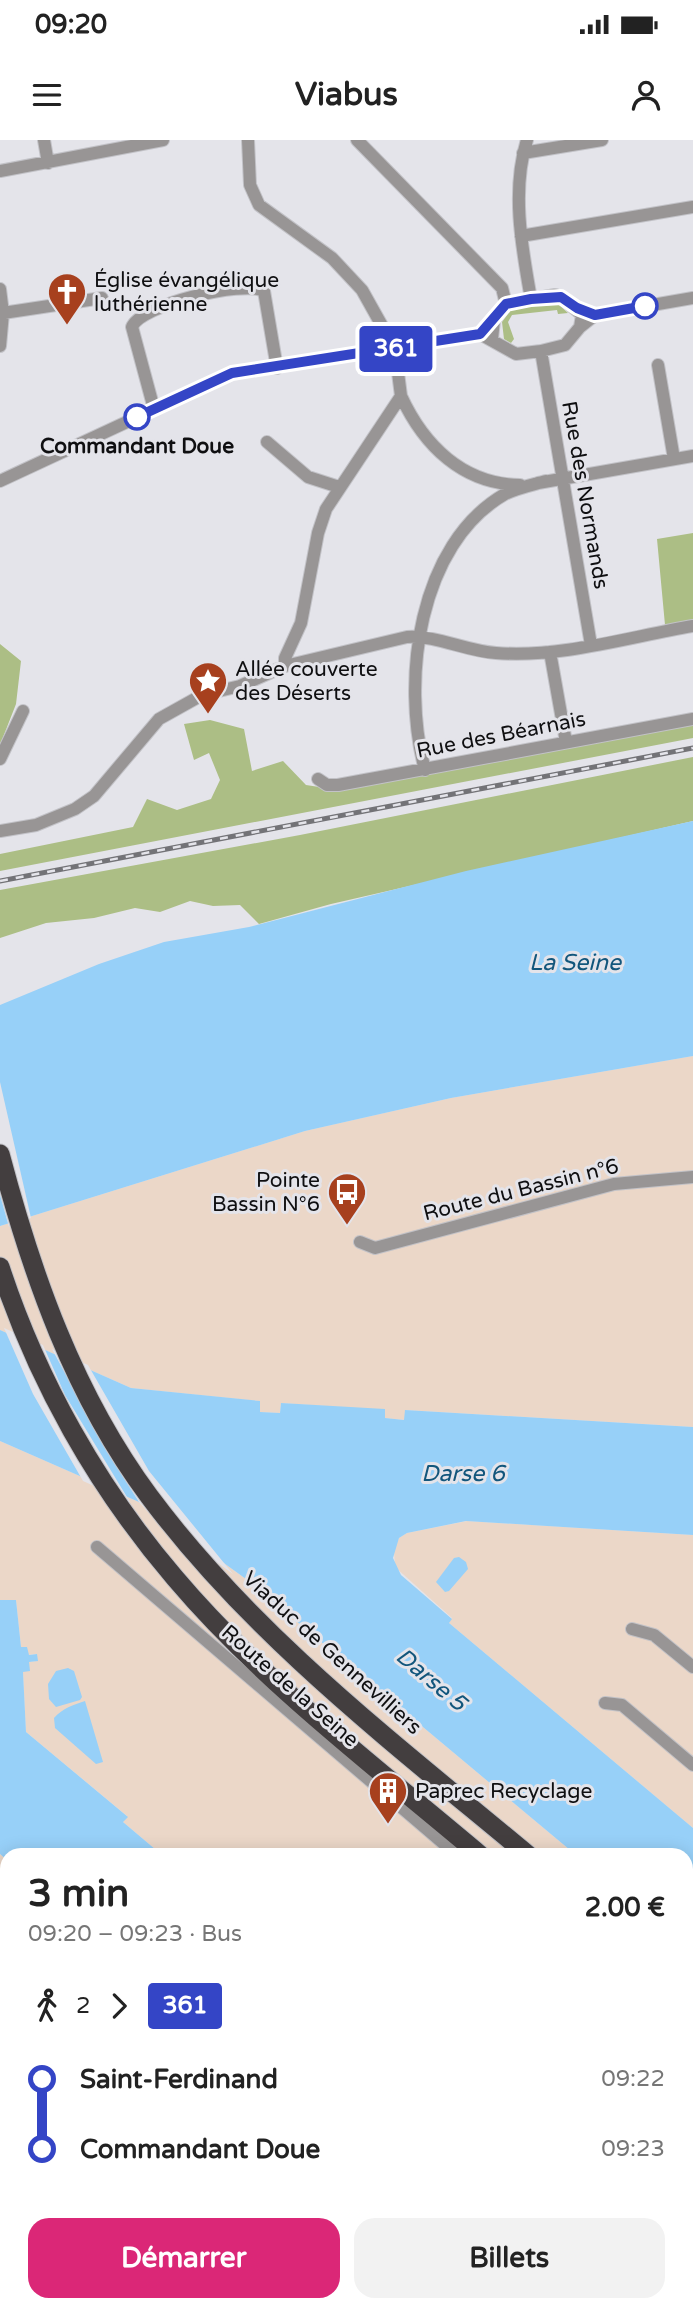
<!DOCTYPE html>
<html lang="fr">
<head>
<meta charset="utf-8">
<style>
	body { margin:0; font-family:"Varela Round",sans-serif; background:#f2f2f2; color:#222; height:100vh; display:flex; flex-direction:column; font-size:26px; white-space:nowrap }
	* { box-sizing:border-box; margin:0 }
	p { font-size:23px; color:#767676 }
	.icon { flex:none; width:38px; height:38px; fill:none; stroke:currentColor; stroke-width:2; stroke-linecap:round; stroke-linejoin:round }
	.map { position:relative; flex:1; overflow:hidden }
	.panel { position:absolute; left:0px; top:1708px; width:693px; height:464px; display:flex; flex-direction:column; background:#fff; border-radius:21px 21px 0 0; box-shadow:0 4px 18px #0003 }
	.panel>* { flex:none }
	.badge { padding:0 14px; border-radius:5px; font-size:24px; line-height:46px }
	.map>.badge { position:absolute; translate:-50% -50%; box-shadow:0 0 0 4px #fff }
	.legs { display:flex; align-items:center; gap:10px; height:77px; padding:0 28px; font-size:23px }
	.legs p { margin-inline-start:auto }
	.overview { display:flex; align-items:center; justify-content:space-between; height:119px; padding:0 28px }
	h1 { font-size:38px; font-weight:700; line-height:52px }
	.button { display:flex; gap:14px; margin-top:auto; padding:14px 28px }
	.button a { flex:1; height:80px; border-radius:21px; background:#db2777; color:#fff; font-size:28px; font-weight:700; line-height:80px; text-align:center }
	.button a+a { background:#f2f2f2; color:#222 }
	ul { padding:0 28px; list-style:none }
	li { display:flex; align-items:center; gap:24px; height:70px; font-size:26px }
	li i { display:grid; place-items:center; width:10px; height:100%; margin:0 9px; background:currentColor }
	li i::after { content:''; width:18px; height:18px; margin:-9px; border:5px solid; border-radius:50%; background:#fff }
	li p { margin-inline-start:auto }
	li:first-child i { background:linear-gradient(#0000 50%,currentColor 0) }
	li:last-child i { background:linear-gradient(currentColor 50%,#0000 0) }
	.status { display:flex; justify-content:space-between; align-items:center; height:49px; padding:0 35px; background:#fff; direction:ltr }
	.status svg { height:19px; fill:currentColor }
	header { display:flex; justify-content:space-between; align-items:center; height:91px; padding:0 28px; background:#fff; font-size:32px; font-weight:700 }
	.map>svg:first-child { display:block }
</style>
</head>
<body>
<div class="status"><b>09:20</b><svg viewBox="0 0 49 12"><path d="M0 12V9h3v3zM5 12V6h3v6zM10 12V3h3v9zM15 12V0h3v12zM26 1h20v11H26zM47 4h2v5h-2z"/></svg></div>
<header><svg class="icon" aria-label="menu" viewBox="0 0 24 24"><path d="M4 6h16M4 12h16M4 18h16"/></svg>Viabus<svg class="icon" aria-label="person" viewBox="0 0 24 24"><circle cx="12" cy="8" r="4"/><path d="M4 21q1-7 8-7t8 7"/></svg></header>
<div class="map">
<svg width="693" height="2171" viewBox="0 0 693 2171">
	<rect width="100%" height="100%" fill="#e4e4ea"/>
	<path fill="#ebd7c8" d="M693,916V1287L406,1270L405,1280L384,1278L385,1270L281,1263L280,1273L259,1272V1261L131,1248L0,1190V1086L305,991L451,958Z
		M0,1301L139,1362L246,1439L576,1715H162L123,1682L127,1676L26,1592L23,1532L29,1522L37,1521L36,1514L28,1515L21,1507L16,1460H0Z
		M467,1381L693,1395V1688L449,1483L452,1478L395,1427L394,1411L399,1398L407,1393Z
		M0,1714L7,1720V2165H533L541,2171H14L0,2160Z
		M686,1807L693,1813V2162L686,2156Z"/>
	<path fill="#acbe85" d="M556,162L568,173L558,174L557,170L512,175L508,182L514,199L511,203L504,199L502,182L511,170Z
		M693,393V481L665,485L657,399Z
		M0,504L21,521L16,564L0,605Z
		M210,580L244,589L252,631L283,621L306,645L339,650L693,585V598L0,731V714L133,687L147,659L177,670L211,659L220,640L209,613L194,620L184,584Z
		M693,617V681L331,764L259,784L240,765L213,766L190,761L160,772L135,768L94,778L46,783L0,798V750L300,695Z"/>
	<path fill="#97d0f8" d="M693,681V916L451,958L305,991L0,1086V865L99,824L164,802L249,787L466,731Z
		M0,1190L131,1248L260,1261V1272L280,1273L281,1263L385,1269V1278L404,1280L405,1270L693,1287V1395L466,1381L407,1393L399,1398L393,1418L401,1435L452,1479L449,1483L693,1688V1813L686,1807V1715H576L246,1439L139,1362L0,1301Z
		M459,1417L466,1422L468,1429L449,1451L445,1452L436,1442L454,1418Z
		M0,1460H16L21,1507H27L29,1515L37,1514L38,1521L29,1522L30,1531L23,1532L26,1592L128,1677L123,1682L162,1715H7V1720L0,1714Z
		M68,1528L74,1531L82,1557L80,1560L56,1567L49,1559L48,1544L56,1531Z
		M85,1561L103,1622L96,1624L55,1588L54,1578C63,1568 73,1565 85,1561Z
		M686,2156L693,2162V2171H541L533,2165H686Z"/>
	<path fill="#e4e4ea" d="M0,942L31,1078L9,1087L0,1055Z
		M4,1188L43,1205L65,1255L130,1362L83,1341L33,1254Z
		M52,1209L88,1225L149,1331L233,1434L148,1372L139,1362L107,1312Z"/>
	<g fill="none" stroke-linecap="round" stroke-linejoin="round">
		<g stroke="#c2c2c7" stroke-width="14">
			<path id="minor" d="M44,0L48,23
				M248,0L250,45L259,65L332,118L362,150L395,209L401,256L326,369L318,393L301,483L285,518V526
				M357,0L502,148L506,164
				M527,0C511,51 522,108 531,159
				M523,13L602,0
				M0,31L163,0
				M521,96L693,67
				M0,149L3,173L0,206
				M3,173L102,158
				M580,187L595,175L693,158
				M541,211L591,505
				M658,225L674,319
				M401,256C424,306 463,344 520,345
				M154,269L132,187C140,165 243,140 264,151L277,228
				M267,302L308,337L339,347
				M0,341L232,233L480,194L516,214L541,211L565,205L580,187L582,175L561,157L555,155L506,164L494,180L492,199
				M538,343L693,316
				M550,512L566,602
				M0,619L23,571
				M425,630C401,541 418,404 505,354C517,348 532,345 546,341
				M318,639L327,645H338L693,579
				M0,691L36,685L75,669L94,656L159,579L202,555L240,546L285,526L407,497C437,495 465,511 496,513C562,518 629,497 693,486
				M360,1102L375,1108L614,1044L693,1037
				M97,1407L457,1715
				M632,1489L654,1495L693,1527
				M605,1563L622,1565L693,1625
				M686,1910L693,1916
				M455,2165L463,2171"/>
		</g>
		<g stroke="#c2c2c7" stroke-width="21">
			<path id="highway" d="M0,1014C32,1135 74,1255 149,1356C253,1496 395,1604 528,1715
				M0,1127C37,1240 97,1347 175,1438C263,1542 376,1627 480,1715
				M686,1848L693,1854
				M686,1889L693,1895"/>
		</g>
		<use href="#minor" stroke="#989595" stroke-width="12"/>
		<use href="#highway" stroke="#433e3f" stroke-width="19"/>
		<g stroke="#737377" stroke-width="5">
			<path id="rail" d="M0,741L693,608"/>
		</g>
		<use href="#rail" stroke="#e4e4ea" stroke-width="2.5" stroke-dasharray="8" stroke-linecap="butt"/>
	</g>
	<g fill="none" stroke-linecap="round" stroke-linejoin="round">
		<g stroke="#fff" stroke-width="16">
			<path id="line-1" d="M137,277L232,233L480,194L506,164L531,159L561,157L577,168L595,175L645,166"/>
		</g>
		<use href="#line-1" stroke="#3445c6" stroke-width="10"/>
	</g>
	<defs>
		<g id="church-pin" transform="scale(2.0125)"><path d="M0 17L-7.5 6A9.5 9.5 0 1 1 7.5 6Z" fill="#a7401e" stroke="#e4e4ea"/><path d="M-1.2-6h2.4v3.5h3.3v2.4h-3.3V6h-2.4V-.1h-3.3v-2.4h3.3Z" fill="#fff"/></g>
		<g id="sight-pin" transform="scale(2.0125)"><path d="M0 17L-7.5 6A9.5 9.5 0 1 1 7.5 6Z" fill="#a7401e" stroke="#e4e4ea"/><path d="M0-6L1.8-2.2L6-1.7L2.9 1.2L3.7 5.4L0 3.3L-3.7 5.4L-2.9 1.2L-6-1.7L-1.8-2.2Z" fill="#fff"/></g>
		<g id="bus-pin" transform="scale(2.0125)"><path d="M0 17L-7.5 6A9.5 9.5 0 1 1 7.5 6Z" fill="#a7401e" stroke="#e4e4ea"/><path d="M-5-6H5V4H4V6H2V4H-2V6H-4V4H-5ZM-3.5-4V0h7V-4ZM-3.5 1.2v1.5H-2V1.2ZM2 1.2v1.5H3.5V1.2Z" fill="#fff"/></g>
		<g id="building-pin" transform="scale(2.0125)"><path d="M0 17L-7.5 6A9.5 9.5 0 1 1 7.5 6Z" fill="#a7401e" stroke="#e4e4ea"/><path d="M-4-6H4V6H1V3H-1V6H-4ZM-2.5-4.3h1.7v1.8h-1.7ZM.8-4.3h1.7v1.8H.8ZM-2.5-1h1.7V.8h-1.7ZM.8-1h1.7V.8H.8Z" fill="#fff"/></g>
	</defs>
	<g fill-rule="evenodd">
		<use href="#church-pin" x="67" y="152"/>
		<use href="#sight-pin" x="208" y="541"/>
		<use href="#bus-pin" x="347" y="1052"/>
		<use href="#building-pin" x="388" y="1651"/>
	</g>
	<g fill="#fff" stroke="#3445c6" stroke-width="3.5">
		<circle cx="645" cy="166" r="12"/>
		<circle cx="137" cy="277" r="12"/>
	</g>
	<g text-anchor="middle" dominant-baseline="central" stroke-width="6" stroke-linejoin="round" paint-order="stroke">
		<g font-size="21" fill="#0f0f11" stroke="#e4e4ea" text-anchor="start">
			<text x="94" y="140">Église évangélique<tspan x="94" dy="24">luthérienne</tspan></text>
			<text x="235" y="529">Allée couverte<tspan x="235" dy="24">des Déserts</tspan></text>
			<text x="320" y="1040" text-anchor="end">Pointe<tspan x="320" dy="24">Bassin N°6</tspan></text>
			<text x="415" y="1651">Paprec Recyclage</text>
		</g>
		<g font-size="21" font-weight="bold" fill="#0f0f11" stroke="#e4e4ea">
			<text x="137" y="306">Commandant Doue</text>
		</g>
		<g font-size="21" fill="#0f0f11" stroke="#e4e4ea">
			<text transform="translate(585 355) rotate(80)">Rue des Normands</text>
			<text transform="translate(501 595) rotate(-11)">Rue des Béarnais</text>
			<text transform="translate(521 1050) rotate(-14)">Route du Bassin n°6</text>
			<text transform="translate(332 1513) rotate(42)">Viaduc de Gennevilliers</text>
			<text transform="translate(290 1546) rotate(41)">Route de la Seine</text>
		</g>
		<g font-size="23" font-style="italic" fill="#12567c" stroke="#e4e4ea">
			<text x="575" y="823">La Seine</text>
			<text x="463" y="1334">Darse 6</text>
			<text transform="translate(431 1540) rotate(40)">Darse 5</text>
		</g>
	</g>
</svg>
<b class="badge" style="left:396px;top:209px;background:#3445c6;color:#fff">361</b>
<section class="panel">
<div class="overview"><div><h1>3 min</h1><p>09:20 – 09:23 · Bus</p></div><b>2.00 €</b></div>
<div class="legs"><svg class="icon" aria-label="walk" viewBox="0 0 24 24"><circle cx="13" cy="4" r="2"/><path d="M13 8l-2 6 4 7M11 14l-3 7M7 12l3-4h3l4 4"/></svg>2<svg class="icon" aria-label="forward" viewBox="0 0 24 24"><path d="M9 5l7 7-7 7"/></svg><b class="badge" style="background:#3445c6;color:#fff">361</b></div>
<ul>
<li><i style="color:#3445c6"></i><b>Saint-Ferdinand</b><p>09:22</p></li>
<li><i style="color:#3445c6"></i><b>Commandant Doue</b><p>09:23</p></li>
</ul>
<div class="button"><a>Démarrer</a><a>Billets</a></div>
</section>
</div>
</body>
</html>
